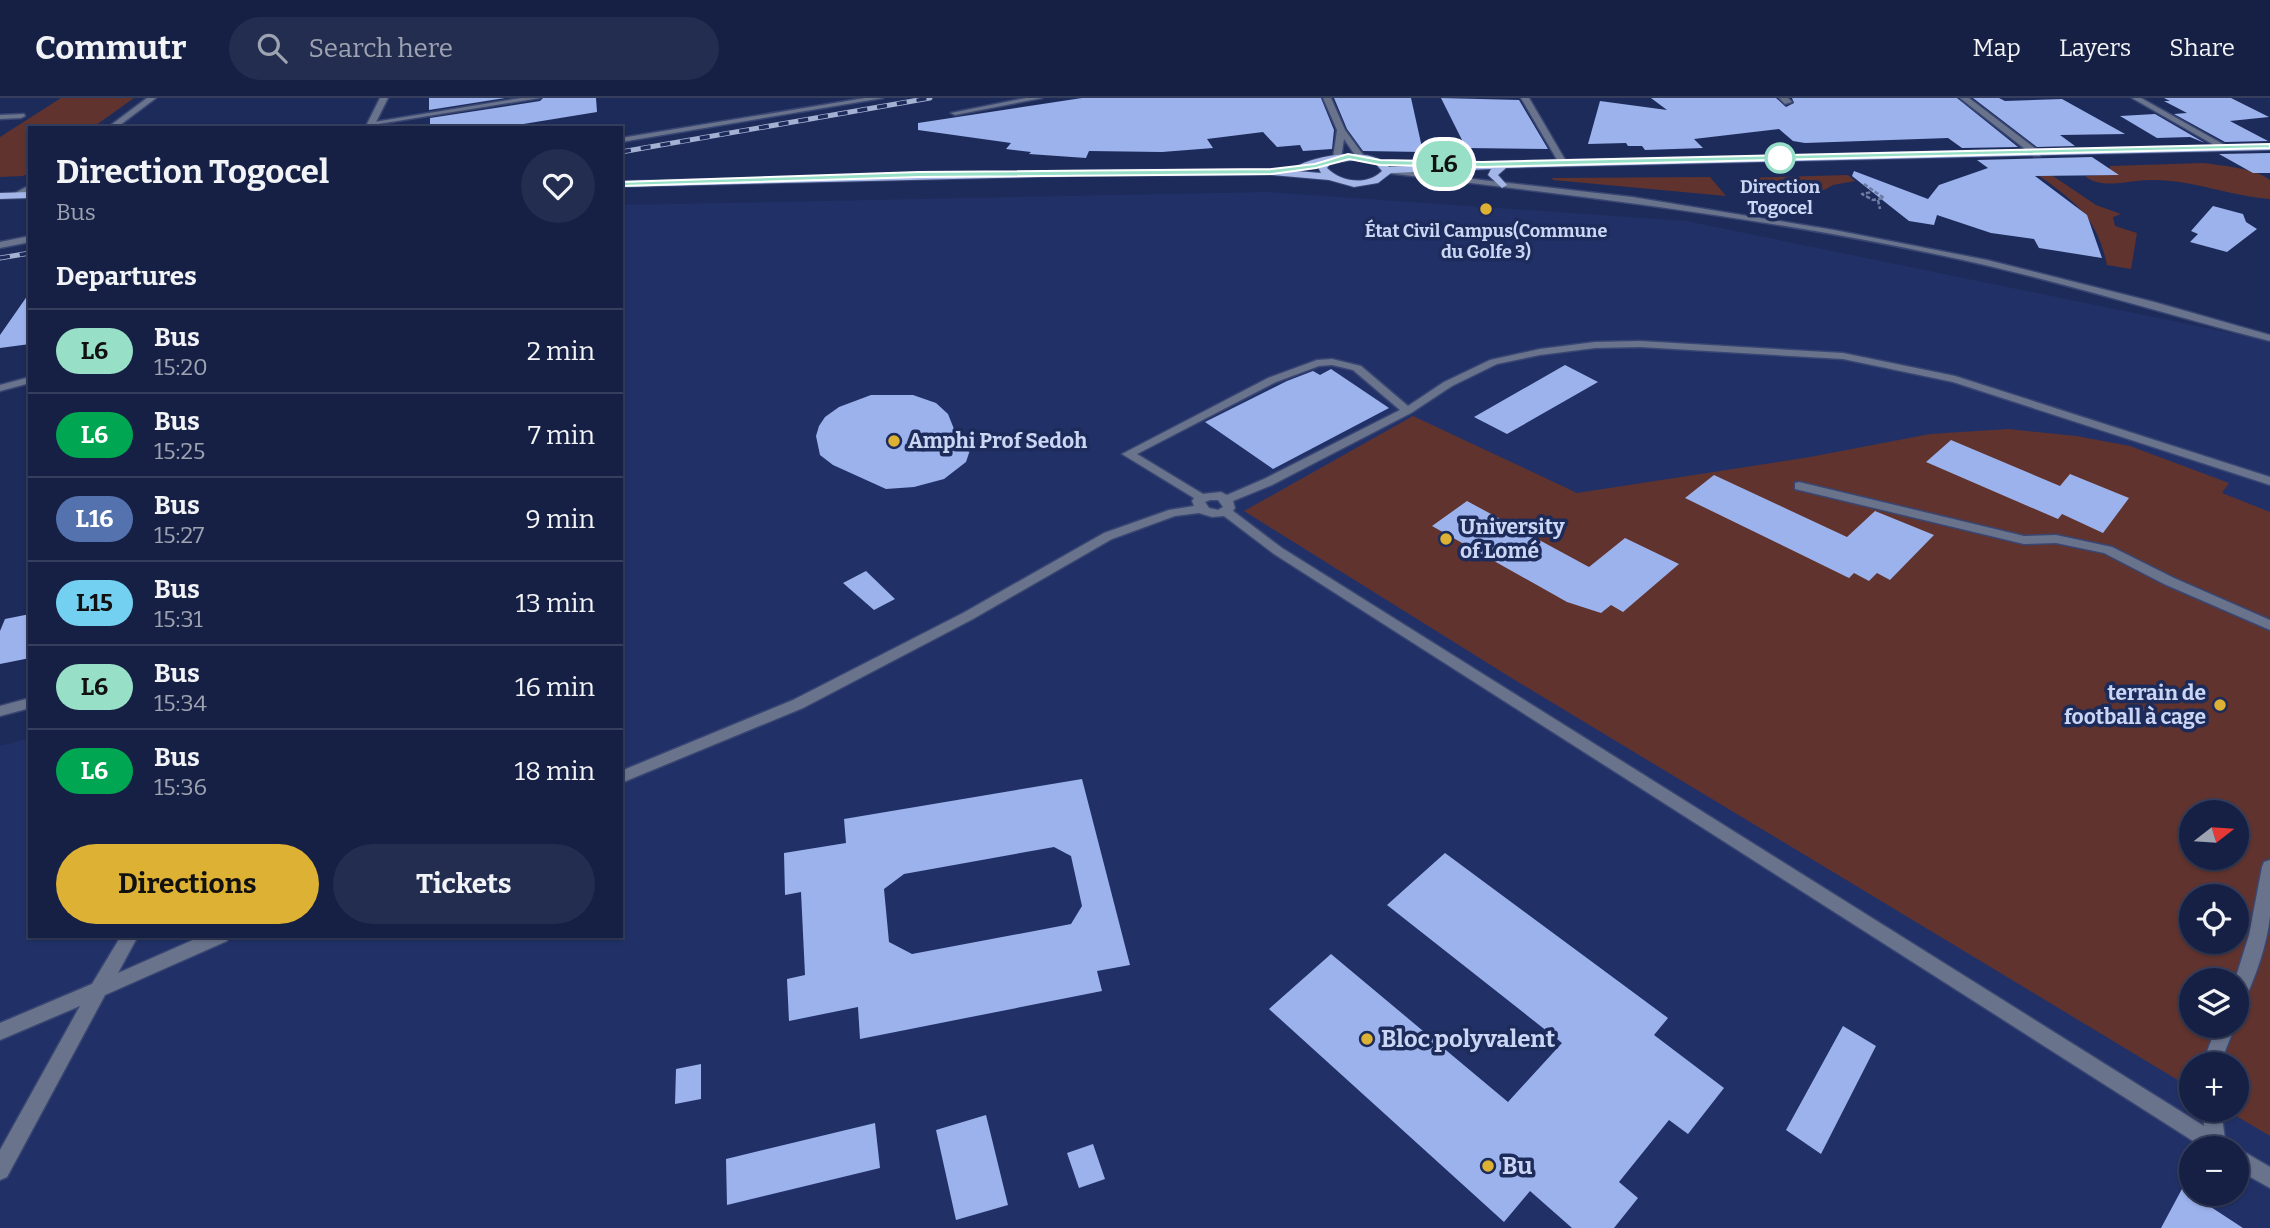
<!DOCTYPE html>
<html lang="en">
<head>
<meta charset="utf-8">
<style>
	body { margin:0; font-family:Bitter,serif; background:#232d4f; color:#f1f3f6; height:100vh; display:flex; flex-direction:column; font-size:26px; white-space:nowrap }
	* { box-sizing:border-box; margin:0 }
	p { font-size:23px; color:#9ea3b2 }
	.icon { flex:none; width:38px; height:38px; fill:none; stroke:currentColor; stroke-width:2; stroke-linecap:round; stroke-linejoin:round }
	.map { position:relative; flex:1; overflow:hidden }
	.details { position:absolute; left:28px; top:28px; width:595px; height:812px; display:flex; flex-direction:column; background:#162044; border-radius:0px; box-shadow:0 2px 5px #0004,0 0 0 2px #353e5d }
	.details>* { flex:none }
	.badge { padding:0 14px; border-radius:23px; font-size:24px; line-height:46px }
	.needle { width:46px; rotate:73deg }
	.controls { position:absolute; left:2179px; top:702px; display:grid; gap:14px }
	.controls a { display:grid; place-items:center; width:70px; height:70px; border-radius:50%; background:#162044; box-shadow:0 2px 5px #0004,0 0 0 2px #353e5d; font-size:35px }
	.map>.badge { position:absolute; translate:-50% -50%; box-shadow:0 0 0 4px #fff }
	h2 { padding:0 28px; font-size:26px; line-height:63px }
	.round { display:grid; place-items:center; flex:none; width:74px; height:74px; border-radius:37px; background:#232d4f }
	.head { display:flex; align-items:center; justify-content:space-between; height:119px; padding:0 28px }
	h1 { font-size:33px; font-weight:700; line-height:52px }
	.cta { display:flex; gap:14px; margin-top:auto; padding:14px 28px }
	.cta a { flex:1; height:80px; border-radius:42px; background:#ddb133; color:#111; font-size:28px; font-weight:700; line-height:80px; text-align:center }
	.cta a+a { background:#232d4f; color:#f1f3f6 }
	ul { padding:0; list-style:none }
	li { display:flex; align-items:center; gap:21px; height:84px; padding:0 28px; border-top:2px solid #353e5d }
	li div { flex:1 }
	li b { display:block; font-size:26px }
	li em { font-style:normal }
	li .badge { min-width:77px; font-weight:700; text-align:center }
	header { display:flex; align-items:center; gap:42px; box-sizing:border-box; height:98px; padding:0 35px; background:#162044; border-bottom:2px solid #353e5d }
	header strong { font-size:33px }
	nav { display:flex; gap:38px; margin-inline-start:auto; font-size:24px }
	.search { width:490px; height:63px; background:#232d4f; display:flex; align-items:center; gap:18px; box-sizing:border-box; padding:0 24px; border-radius:38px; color:#9ea3b2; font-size:26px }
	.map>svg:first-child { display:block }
</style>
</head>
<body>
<header>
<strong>Commutr</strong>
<div class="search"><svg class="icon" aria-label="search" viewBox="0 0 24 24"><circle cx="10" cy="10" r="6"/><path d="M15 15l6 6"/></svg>Search here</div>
<nav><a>Map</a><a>Layers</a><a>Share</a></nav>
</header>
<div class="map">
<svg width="2270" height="1130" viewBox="0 0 2270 1130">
	<rect width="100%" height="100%" fill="#1d2b5a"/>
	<path fill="#213167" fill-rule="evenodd" d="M1268,94L1686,123L2270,243V1130H0V648L30,640V838H621V107ZM2191,714H2236V760H2191ZM2191,798H2236V844H2191ZM2191,882H2236V928H2191ZM2191,966H2236V1012H2191ZM2191,1050H2236V1096H2191Z"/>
	<path fill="#60332e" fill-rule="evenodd" d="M61,0H134L92,30H30V74L23,78L0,79V39Z
		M2204,65C2223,68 2255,70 2270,82V101C2230,98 2193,82 2153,82C2131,81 2103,93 2085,78L2100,77L2110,72V68Z
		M2037,76H2050L2096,107L2121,116L2113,119L2115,128L2137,135L2131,171L2107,167C2096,117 2076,105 2037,76Z
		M1848,77L1855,83L1833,87L1819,95L1746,84L1742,80Z
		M1710,79L1726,98L1553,82L1552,80Z
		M1413,318L1577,395L1810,359L1930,336L2008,331L2076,338L2130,348L2229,385L2222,395L2270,414V1038L2226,1012H2236V966H2191V990L1518,584L1244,413ZM2191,714H2236V760H2191ZM2191,798H2236V844H2191ZM2191,882H2236V928H2191Z"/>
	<path fill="#9cb2ec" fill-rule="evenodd" d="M429,0H505L429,12Z
		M543,0H596L597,14L498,30H430V20L540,3Z
		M1082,0H1321L1334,32L1332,51L1303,53L1300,47L1277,49L1263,34L1207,41L1213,50L1162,54L1089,53L1086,60L1029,56L1031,54L1006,51L1011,45L918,32V25Z
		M1334,0H1411L1423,54L1363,53L1347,31Z
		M1441,0L1519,2L1548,51L1466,50Z
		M1651,0H1776L1786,9L1794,5L1792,0H1957L2018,49L1962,50L1948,40L1805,45L1793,43L1779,31L1694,41L1703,50L1645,52L1642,48H1628L1626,45L1588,46L1600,3L1667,12Z
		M1973,0H1999L2005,3L2062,1L2125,36L2060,37L2075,48L2037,49Z
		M2164,0H2231L2269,19L2230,23L2268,43L2225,44L2174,16L2187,15L2164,3H2170Z
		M2155,16L2205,45L2190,39L2157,40L2120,18Z
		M2270,55V75H2253L2219,56Z
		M2092,59L2119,77L2035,78L2087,117L2102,160L2039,150L2034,141L1991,135L1937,117L1934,127L1909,123L1852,78L1854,73L1928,101L1939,87L1988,70L1977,62Z
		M2213,108L2243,116L2246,124L2257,131L2227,154L2190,144L2198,136L2191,133Z
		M30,194V246L0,250V237Z
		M1565,267L1598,284L1507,336L1474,319Z
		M1331,271L1389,310L1273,371L1205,324L1287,283L1313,273L1320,277Z
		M871,297H913L936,305L948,316L958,341L974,340L966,364L944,381L914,389L886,391L833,367L820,357L816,338L819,328L825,319L839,309Z
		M1951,342L2060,388L2070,376L2129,400L2103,435L2062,416L2058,421L1926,364Z
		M1714,377L1847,439L1875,413L1934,437L1890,482L1877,475L1869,483L1854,475L1849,480L1685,400Z
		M1467,403L1589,469L1625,440L1679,466L1623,514L1611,507L1601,515L1567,504L1432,428Z
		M866,473L895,501L874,512L843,485Z
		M30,516V560L0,566V533L5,521Z
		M1082,681L1130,867L1097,873L1102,893L860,941L858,909L789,923L787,881L805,877L801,794L785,797L784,755L846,745L844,721ZM1054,749L1071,758L1082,808L1071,826L912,856L889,844L884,791L904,776Z
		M1445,755L1668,920L1654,937L1724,990L1688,1036L1669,1022L1619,1084L1638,1100L1614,1130H1572L1530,1093L1504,1124L1269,911L1331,856L1508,1004L1562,945L1387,807Z
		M1843,928L1876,948L1821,1056L1786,1032Z
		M701,966V1001L675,1006L676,971Z
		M986,1017L1008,1107L956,1122L936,1032Z
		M875,1025L880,1070L727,1107L726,1061Z
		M1093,1046L1105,1081L1079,1090L1067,1055Z
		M2183,1089L2191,1096L2243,1130H2161Z"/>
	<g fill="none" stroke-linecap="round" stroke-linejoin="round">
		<g stroke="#394673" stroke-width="3">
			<path id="service" d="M1640,243L1843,255L1955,278L2270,379V387L1953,284L1843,261L1640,249L1595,250L1540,257L1497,266L1452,288L1411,315L1272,387L1233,403L1235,410L1233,413L1282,450L2204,1028L2203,1012H2221L2225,1041L2232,1050H2204L1274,456L1224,418L1212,419L1199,415L1175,418L1112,441L973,521L803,610L621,685V673L793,602L963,515L1104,435L1169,412L1194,408L1192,403L1194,400L1122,356L1268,280L1317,262L1332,261L1361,268L1408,308L1444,284L1490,262L1540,251L1595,244ZM1332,267L1353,272L1400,312L1264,381L1227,397L1221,394L1203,396L1137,356L1276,284L1319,268ZM1210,402H1218L1223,409L1218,412L1209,410L1205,404Z
				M1799,384L2024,438L2056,437L2112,449L2174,480L2270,522V532L2164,486L2104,455L2056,445L2024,446L1795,391V385Z
				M2270,762C2270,781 2270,800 2270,818C2267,848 2255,880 2242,908L2236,910L2235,882L2249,837L2262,769L2264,764Z
				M121,838H138L118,875L202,838H229L227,843L105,897L7,1079L0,1082V1052L80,908L0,942V925L92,886Z
				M2217,928H2235L2220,966H2202Z
				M2236,1049L2270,1069V1090L2236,1071Z"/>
		</g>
		<g stroke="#394673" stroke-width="3">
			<path id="minor" d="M147,0H156L116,30H107Z
				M521,0H540L372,27L368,25Z
				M865,0H883L621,44V40Z
				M1026,0H1042L955,17L951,15Z
				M1521,0H1529L1567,65L1566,67L1559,65Z
				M1779,0H1788L1792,4L1785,6Z
				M1960,0H1969L2040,54V58H2034Z
				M2132,0H2141L2230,50L2223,52Z
				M24,16L25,18L21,20L0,21V17Z
				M30,87V93L21,99H15V95Z
				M30,138V144L0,150V144Z
				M30,279V285L0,293V287Z
				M30,600V610L0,618V608Z"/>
		</g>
		<g stroke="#394673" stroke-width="3">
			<path id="tertiary" d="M380,0H388L373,30H365Z
				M1323,0H1331L1345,32L1364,58L1363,60H1357L1344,41L1341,60L1337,62L1333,60L1337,32Z
				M1384,71L1632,99L1834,132L1987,162L2154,204L2270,237V243C2176,219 2083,190 1989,168C1791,122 1588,99 1387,75L1383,73Z"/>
		</g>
		<g stroke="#394673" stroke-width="2">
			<path id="primary" d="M2270,46V52L1506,70L1498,77L1507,87L1502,90L1488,77L1491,71L1391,75L1378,85L1354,89L1329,82L1272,77L1076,78L621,89V83L1076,72L1272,71L1321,75L1318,69L1299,73L1294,70C1314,57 1372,47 1389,69L1505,63ZM1359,61L1376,66L1382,73C1367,88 1341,84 1327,70L1330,66Z
				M30,94V100L0,101V95Z"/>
		</g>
		<path stroke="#6e7ba2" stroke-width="2.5" stroke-dasharray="4.5 2" stroke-linecap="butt" d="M1864,86L1884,100L1873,102L1862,96L1872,94
			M1878,102L1880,111"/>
		<use href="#service" fill="#69738b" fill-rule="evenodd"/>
		<use href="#minor" fill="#69738b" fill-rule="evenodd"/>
		<use href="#tertiary" fill="#69738b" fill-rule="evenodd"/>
		<use href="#primary" fill="#a3b6e7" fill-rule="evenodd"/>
		<g stroke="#a5b1d2" stroke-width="5">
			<path id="rail" d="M621,54L930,0
				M0,160L30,155"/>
		</g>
		<use href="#rail" stroke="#1d2b5a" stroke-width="3.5" stroke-dasharray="10" stroke-linecap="butt"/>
	</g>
	<path fill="#97dfc6" stroke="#fff" stroke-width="2" d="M2270,46V50L1482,69L1380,67L1349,61L1316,70L1272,76L919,79L621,88L617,86L621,84L919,74L1272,71L1315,66L1348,56L1380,62L1482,64Z"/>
	<circle fill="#fff" stroke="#97dfc6" stroke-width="3.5" cx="1780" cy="60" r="14"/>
	<g fill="#ddb133" stroke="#1d2b5a" stroke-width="2.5">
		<circle cx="1486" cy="111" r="7"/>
		<circle cx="894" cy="343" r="7"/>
		<circle cx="1446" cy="441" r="7"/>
		<circle cx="2220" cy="607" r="7"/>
		<circle cx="1367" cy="941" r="7"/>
		<circle cx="1488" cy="1068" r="7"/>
	</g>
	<g text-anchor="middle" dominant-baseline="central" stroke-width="7" stroke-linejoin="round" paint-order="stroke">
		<g font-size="18" font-weight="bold" fill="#cbd6f4" stroke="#1d2b5a">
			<text x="1780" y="89">Direction<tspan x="1780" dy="21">Togocel</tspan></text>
		</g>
		<g font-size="18" font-weight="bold" fill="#cbd6f4" stroke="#1d2b5a">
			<text x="1486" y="133">État Civil Campus(Commune<tspan x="1486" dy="21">du Golfe 3)</tspan></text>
		</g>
		<g font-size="21" font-weight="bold" fill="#cbd6f4" stroke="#1d2b5a" text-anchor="start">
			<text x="908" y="343">Amphi Prof Sedoh</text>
			<text x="1460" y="429">University<tspan x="1460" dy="24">of Lomé</tspan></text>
			<text x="2206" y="595" text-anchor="end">terrain de<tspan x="2206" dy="24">football à cage</tspan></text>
		</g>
		<g font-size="24" font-weight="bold" fill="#cbd6f4" stroke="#1d2b5a" text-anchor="start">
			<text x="1381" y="941">Bloc polyvalent</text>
			<text x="1502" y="1068">Bu</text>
		</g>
	</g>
</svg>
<div class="controls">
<a><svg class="needle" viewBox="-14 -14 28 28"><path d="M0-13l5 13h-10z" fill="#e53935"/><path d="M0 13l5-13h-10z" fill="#9ea3b2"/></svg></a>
<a><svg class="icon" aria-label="locate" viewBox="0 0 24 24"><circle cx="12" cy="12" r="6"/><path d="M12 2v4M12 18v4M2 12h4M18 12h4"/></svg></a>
<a><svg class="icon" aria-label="layers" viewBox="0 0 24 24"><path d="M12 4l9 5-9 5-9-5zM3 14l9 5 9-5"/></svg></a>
<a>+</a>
<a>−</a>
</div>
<b class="badge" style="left:1444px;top:66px;background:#97dfc6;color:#111">L6</b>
<section class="details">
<div class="head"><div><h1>Direction Togocel</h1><p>Bus</p></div><a class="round"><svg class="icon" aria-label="heart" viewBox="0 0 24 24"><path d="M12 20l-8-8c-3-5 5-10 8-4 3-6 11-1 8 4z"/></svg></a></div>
<h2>Departures</h2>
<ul>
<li><span class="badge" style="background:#97dfc6;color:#111">L6</span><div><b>Bus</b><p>15:20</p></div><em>2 min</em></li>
<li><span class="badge" style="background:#00a651;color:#fff">L6</span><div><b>Bus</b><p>15:25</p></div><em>7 min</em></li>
<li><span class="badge" style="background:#5472ae;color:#fff">L16</span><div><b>Bus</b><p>15:27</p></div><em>9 min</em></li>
<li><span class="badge" style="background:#74d0f1;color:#111">L15</span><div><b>Bus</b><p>15:31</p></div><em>13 min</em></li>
<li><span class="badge" style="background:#97dfc6;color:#111">L6</span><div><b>Bus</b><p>15:34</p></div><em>16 min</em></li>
<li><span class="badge" style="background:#00a651;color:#fff">L6</span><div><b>Bus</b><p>15:36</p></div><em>18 min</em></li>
</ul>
<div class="cta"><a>Directions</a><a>Tickets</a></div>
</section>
</div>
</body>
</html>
